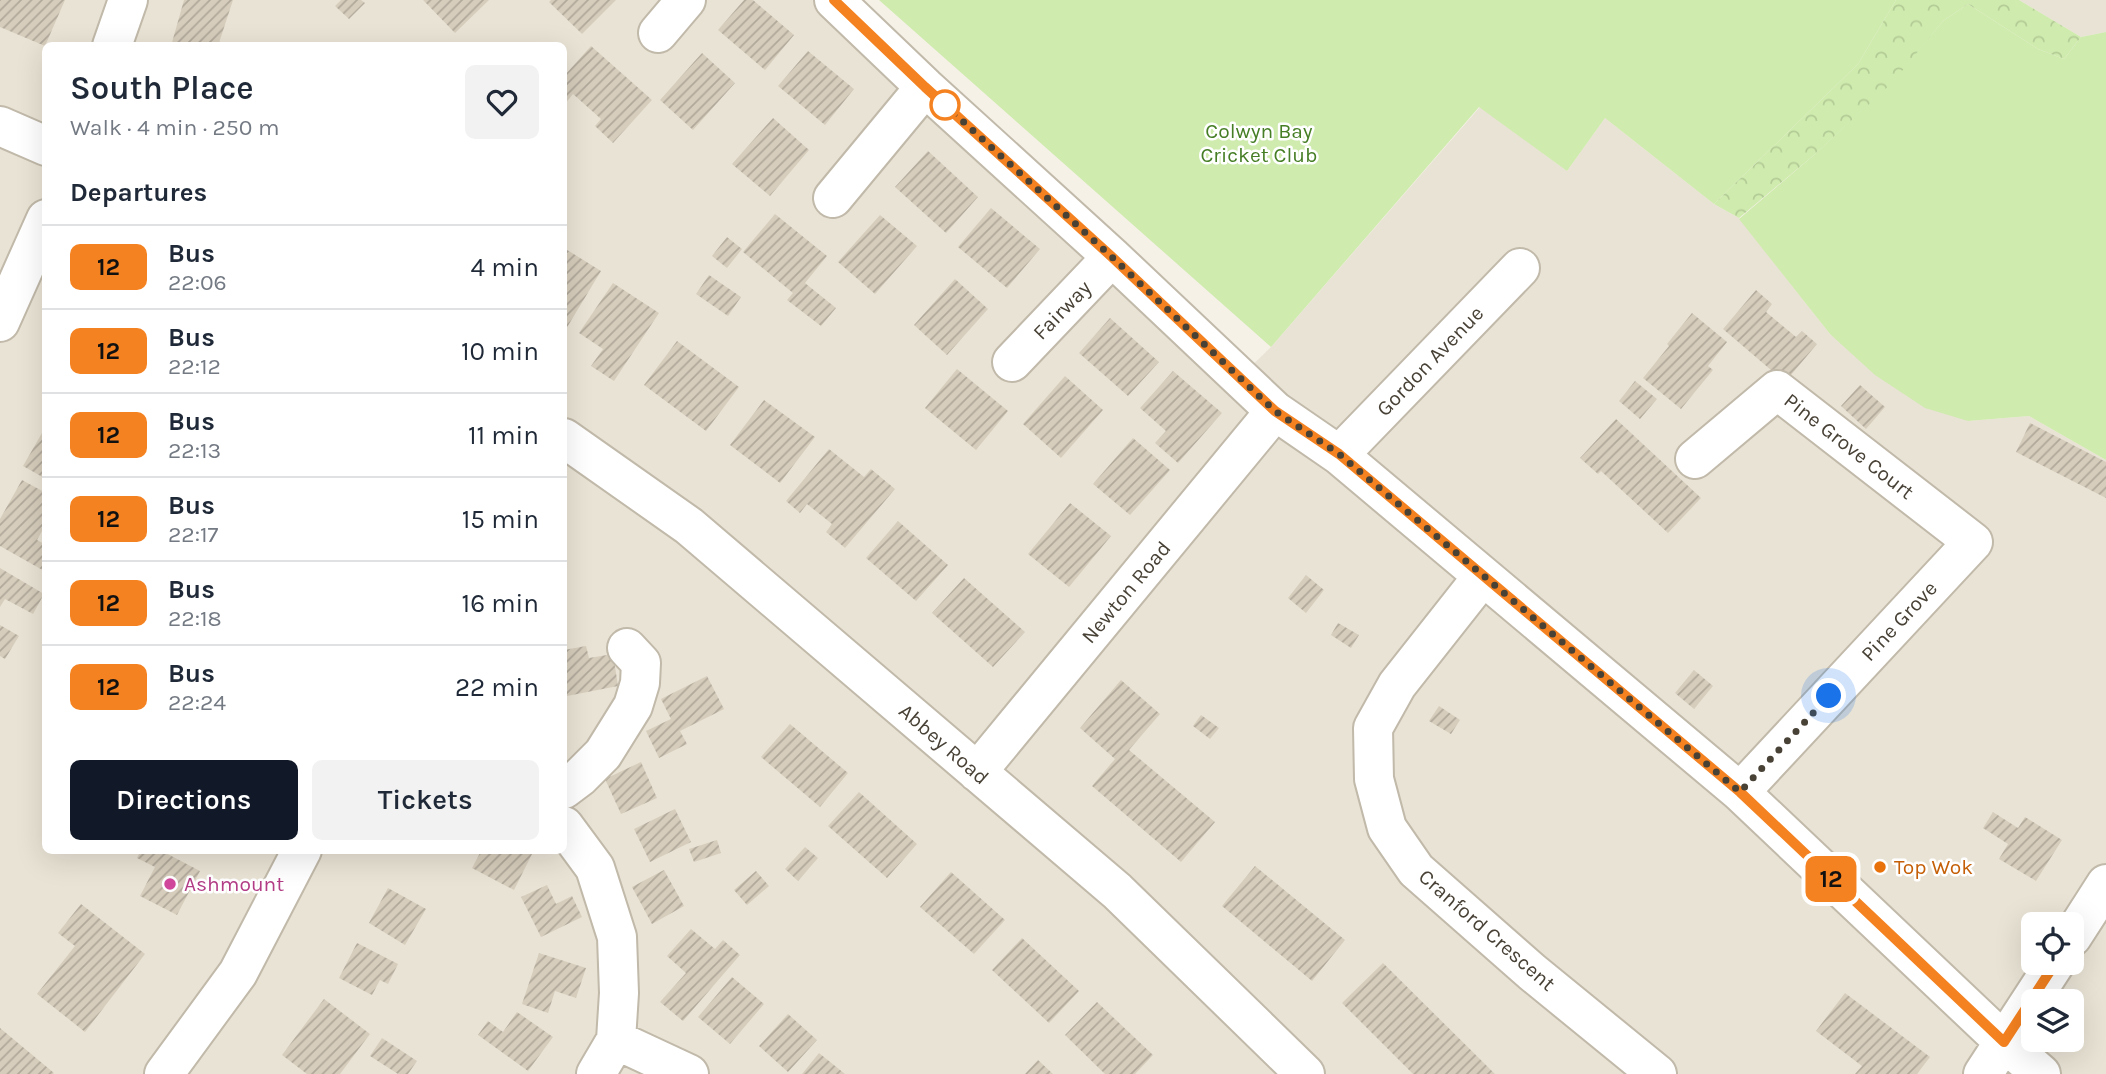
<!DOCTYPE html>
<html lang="en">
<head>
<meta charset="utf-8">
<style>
	body { margin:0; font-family:Karla,sans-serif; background:#f2f2f3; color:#1f2937; height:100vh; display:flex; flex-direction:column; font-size:26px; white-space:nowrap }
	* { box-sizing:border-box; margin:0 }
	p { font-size:23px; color:#747a83 }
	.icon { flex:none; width:38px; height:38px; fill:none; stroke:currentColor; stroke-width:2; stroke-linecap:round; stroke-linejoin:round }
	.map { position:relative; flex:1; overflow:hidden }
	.sheet { position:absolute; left:42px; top:42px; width:525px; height:812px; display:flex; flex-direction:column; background:#fff; border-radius:10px; box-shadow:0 7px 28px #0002 }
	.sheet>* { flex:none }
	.badge { padding:0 14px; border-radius:10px; font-size:24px; line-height:46px }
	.controls { position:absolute; left:2021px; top:912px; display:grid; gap:14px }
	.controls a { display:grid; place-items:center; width:63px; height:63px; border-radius:10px; background:#fff; box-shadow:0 7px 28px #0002; font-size:35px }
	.you { position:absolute; width:35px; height:35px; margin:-18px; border:5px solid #fff; border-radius:50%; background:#1a73e8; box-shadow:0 0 0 10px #1a73e833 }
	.map>.badge { position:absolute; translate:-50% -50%; box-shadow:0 0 0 4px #fff }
	h2 { padding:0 28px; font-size:26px; line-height:63px }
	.round { display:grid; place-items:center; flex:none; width:74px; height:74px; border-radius:10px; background:#f2f2f3 }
	.overview { display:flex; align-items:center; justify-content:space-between; height:119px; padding:0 28px }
	h1 { font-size:33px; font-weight:600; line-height:52px }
	.primary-button { display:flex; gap:14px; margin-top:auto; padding:14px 28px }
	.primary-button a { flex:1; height:80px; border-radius:10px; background:#111827; color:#fff; font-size:28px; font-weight:600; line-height:80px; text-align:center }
	.primary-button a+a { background:#f2f2f3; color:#1f2937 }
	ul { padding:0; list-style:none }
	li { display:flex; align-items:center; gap:21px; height:84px; padding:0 28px; border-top:2px solid #e0e1e3 }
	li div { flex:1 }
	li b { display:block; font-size:26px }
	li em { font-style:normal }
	li .badge { min-width:77px; font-weight:700; text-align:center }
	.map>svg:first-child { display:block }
</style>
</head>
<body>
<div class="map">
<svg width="2106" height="1074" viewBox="0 0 2106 1074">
	<defs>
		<pattern id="forest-crowns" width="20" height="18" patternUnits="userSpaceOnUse" patternTransform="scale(1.75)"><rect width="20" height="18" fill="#cfebae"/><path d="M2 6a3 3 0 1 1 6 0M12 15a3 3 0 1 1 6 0" fill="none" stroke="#b3cb96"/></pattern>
		<pattern id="building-hatch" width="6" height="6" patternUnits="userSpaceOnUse" patternTransform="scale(1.75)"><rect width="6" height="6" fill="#d7cdbc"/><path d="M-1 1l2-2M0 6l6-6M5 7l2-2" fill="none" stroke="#b0a89a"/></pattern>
	</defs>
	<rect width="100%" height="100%" fill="#f5f1e7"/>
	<path fill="#e9e3d5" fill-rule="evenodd" d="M0,0H834L1239,378L1271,347L1480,107L1567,171L1605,118L1714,204L1739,218L1830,334L1968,421L2029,416L2106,460V1074H0ZM46,46H564V850H46ZM2034,924H2072V962H2034ZM2034,1001H2072V1040H2034Z
		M2019,0H2106V32L2081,37Z"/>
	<path fill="#cfebae" d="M879,0H1896L1858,64L1714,204L1605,118L1567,171L1479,107L1271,347Z
		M1968,4L2038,49L2064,59L2081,37L2106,32V460L2029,416L1968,421L1925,408L1875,375L1830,334L1739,219L1814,155L1892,82L1943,21Z"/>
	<path fill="url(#forest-crowns)" d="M1896,0H2019L2081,37L2064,59L2038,49L1968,4L1943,21L1893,82L1814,155L1739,218L1714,204L1858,64Z"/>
	<path fill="url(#building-hatch)" d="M0,0H65L45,46L0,27Z
		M184,0H233L218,46H171Z
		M341,0H361L365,3L349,19L335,6Z
		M423,0H489L455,33Z
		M551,0H616L582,34L549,2Z
		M744,0H753L794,35L765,70L718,30Z
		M591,46L652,100L613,143L595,126L601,119L573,94L564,105V76Z
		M808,51L854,89L825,125L778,86Z
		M702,53L735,83L693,130L660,100Z
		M773,118L809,150L770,196L732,164Z
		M928,151L978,197L946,233L895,187Z
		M991,208L1040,249L1007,288L958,247Z
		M775,214L827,256L805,283L836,308L821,326L787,300L793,293L743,252Z
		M880,215L917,246L875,294L838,262Z
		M727,237L742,249L727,268L712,256Z
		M564,248L601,271L566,329L564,328Z
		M709,275L741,297L728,316L696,294Z
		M955,279L988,309L947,355L914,325Z
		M613,283L659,313L614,381L591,366L603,349L579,333Z
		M1756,290L1772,304L1766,312L1796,337L1802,331L1817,344L1785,382L1723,329Z
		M1692,313L1727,342L1708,366L1713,370L1681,409L1643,378L1669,346L1667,344Z
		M1110,318L1159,362L1128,396L1079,353Z
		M677,341L739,387L706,431L644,385Z
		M957,369L1008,411L976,450L925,408Z
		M1173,371L1222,413L1178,463L1155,443L1166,431L1140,408Z
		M1065,376L1103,410L1061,458L1023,424Z
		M1635,381L1657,399L1640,419L1619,401Z
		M1860,385L1885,407L1866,429L1841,406Z
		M764,400L815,437L780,483L730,445Z
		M1616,419L1701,498L1668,533L1601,471L1598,474L1580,458Z
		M2030,423L2106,462V498L2016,452Z
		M46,426V479L23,466Z
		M1133,438L1170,470L1130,515L1093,484Z
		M829,449L864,477L871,469L895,489L845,548L826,532L832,524L807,504L800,513L786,501Z
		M22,480L46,493V524L37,540L46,545V572L0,546V519Z
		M1070,503L1111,536L1069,587L1028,554Z
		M898,521L948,565L916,601L866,558Z
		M0,568L44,594L33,614L5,599L0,607Z
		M1306,575L1324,590L1306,613L1288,598Z
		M964,578L1025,632L993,667L932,613Z
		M1338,623L1359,635L1351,648L1331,635Z
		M0,625L19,636L5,659L0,656Z
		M586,646L589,658L613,654L618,686L567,696L564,679V650Z
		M1694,670L1713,686L1694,709L1675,693Z
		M707,676L724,709L680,731L687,744L659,758L646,731L671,719L661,699Z
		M1121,680L1160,714L1129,750L1215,822L1181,862L1092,786L1115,759L1080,728Z
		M1439,706L1460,720L1451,734L1429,721Z
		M1201,715L1219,728L1210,739L1193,726Z
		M790,724L848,773L820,807L761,757Z
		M641,762L657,798L621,814L605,779Z
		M859,792L917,844L887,878L828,826Z
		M675,809L691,842L650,862L634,829Z
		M1993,812L2018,828L2025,817L2062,840L2036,881L1999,859L2008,844L1983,828Z
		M717,840L721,853L694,862L689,849Z
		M805,847L818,858L798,881L785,869Z
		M141,850H160L200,871L177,915L140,896L155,867L137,858Z
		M474,850H534L514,890L472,868L480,853Z
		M1255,866L1345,940L1312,981L1222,906Z
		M664,870L684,906L652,924L632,887Z
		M756,871L769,886L747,905L734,890Z
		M951,872L1005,920L974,954L920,907Z
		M547,885L556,904L572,896L582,917L541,937L521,897Z
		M388,888L426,909L405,945L369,923Z
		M81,904L145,954L85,1032L37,994L75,946L58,933Z
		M691,929L715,949L723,940L740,955L683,1021L660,1002L686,973L667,956Z
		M1022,938L1079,991L1049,1023L992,970Z
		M357,943L398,964L388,984L380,980L372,995L339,978Z
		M539,953L586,968L576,998L555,991L548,1013L522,1004Z
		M1383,963L1495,1074H1413L1342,1003Z
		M732,977L764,1004L730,1044L698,1017Z
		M1845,993L1930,1057L1917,1074H1855L1862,1066L1816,1031Z
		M324,999L370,1034L340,1074H307L282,1055Z
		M1097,1002L1153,1055L1135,1074H1105L1065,1035Z
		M517,1012L553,1037L528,1071L478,1035L488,1021L503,1032Z
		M788,1014L817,1040L788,1072L759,1046Z
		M0,1028L54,1073L53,1074H0Z
		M382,1038L417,1061L408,1074H398L370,1056Z
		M819,1053L845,1074H802Z
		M1038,1060L1053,1074H1025Z"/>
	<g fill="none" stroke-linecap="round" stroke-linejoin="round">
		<g stroke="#c1b9a9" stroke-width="42">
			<path id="minor" d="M834,0L925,87L1112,257L1275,411L1339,455L1740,792L2004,1042L2041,1074
				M658,33L686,0
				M112,46L128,0
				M0,126L46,146
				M833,198L925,87
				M0,322L46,219
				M1012,362L1112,257
				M564,438L689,526L1117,891L1305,1074
				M1339,455L1520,268
				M1695,459L1777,390L1973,542L1740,792
				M1483,576L1397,685L1373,728L1374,779L1387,828L1416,870L1532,972L1657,1074
				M977,772L1275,411
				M564,789L580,777L603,754L633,706L640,683L641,663L627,648
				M564,826L595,868L617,937L619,993L616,1040L596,1074
				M2072,937L2106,884
				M616,1040L689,1074
				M164,1074L238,973L302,850
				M1983,1074L2056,962"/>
		</g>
		<use href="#minor" stroke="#fff" stroke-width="38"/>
	</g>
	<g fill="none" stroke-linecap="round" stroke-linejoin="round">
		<g stroke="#fff" stroke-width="16">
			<path id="line" d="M834,0L925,87L1112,257L1275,411L1339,454L1740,792L2004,1042L2056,962"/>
		</g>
		<use href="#line" stroke="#f58220" stroke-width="10"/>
		<path stroke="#484136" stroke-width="7" stroke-dasharray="0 12.6" d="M945,105L1112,257L1275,411L1339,454L1740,792L1829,696"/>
	</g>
	<circle fill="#fff" stroke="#f58220" stroke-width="3.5" cx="945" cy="105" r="14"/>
	<circle fill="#e8710a" stroke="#fff" stroke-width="2.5" cx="1880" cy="867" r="7"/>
	<circle fill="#d1479c" stroke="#fff" stroke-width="2.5" cx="170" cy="884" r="7"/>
	<g text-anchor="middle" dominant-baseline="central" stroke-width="5" stroke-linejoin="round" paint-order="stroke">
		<g font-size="21" fill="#467e25" stroke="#fff">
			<text x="1259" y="131">Colwyn Bay<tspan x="1259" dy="24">Cricket Club</tspan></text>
		</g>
		<g font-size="21" fill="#484136" stroke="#fff">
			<text transform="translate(1062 310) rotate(-46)">Fairway</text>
			<text transform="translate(1430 361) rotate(-46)">Gordon Avenue</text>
			<text transform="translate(1849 446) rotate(38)">Pine Grove Court</text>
			<text transform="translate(1126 592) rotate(-50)">Newton Road</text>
			<text transform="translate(1899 621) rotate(-47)">Pine Grove</text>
			<text transform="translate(944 744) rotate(41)">Abbey Road</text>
			<text transform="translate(1487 930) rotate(41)">Cranford Crescent</text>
		</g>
		<g font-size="21" fill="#c56008" stroke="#fff" text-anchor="start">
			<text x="1894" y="867">Top Wok</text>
		</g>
		<g font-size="21" fill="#b23c85" stroke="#fff" text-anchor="start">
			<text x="184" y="884">Ashmount</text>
		</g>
	</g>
</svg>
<div class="controls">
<a><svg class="icon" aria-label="locate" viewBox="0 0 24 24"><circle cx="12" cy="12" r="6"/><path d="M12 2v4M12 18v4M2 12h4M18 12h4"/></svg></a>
<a><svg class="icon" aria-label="layers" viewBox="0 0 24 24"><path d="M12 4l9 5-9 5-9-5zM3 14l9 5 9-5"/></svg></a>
</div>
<div class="you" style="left:1829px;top:696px"></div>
<b class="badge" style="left:1831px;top:879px;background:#f58220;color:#111">12</b>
<section class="sheet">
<div class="overview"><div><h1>South Place</h1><p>Walk · 4 min · 250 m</p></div><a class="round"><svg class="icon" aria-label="heart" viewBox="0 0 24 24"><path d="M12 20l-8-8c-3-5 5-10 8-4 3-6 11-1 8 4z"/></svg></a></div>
<h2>Departures</h2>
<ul>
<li><span class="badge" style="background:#f58220;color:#111">12</span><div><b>Bus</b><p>22:06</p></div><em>4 min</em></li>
<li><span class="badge" style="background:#f58220;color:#111">12</span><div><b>Bus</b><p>22:12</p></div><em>10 min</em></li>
<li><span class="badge" style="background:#f58220;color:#111">12</span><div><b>Bus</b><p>22:13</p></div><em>11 min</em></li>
<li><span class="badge" style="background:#f58220;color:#111">12</span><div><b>Bus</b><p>22:17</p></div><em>15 min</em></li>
<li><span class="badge" style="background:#f58220;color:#111">12</span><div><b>Bus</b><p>22:18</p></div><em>16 min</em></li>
<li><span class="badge" style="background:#f58220;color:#111">12</span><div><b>Bus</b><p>22:24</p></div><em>22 min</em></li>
</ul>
<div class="primary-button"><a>Directions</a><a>Tickets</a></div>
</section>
</div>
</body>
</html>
